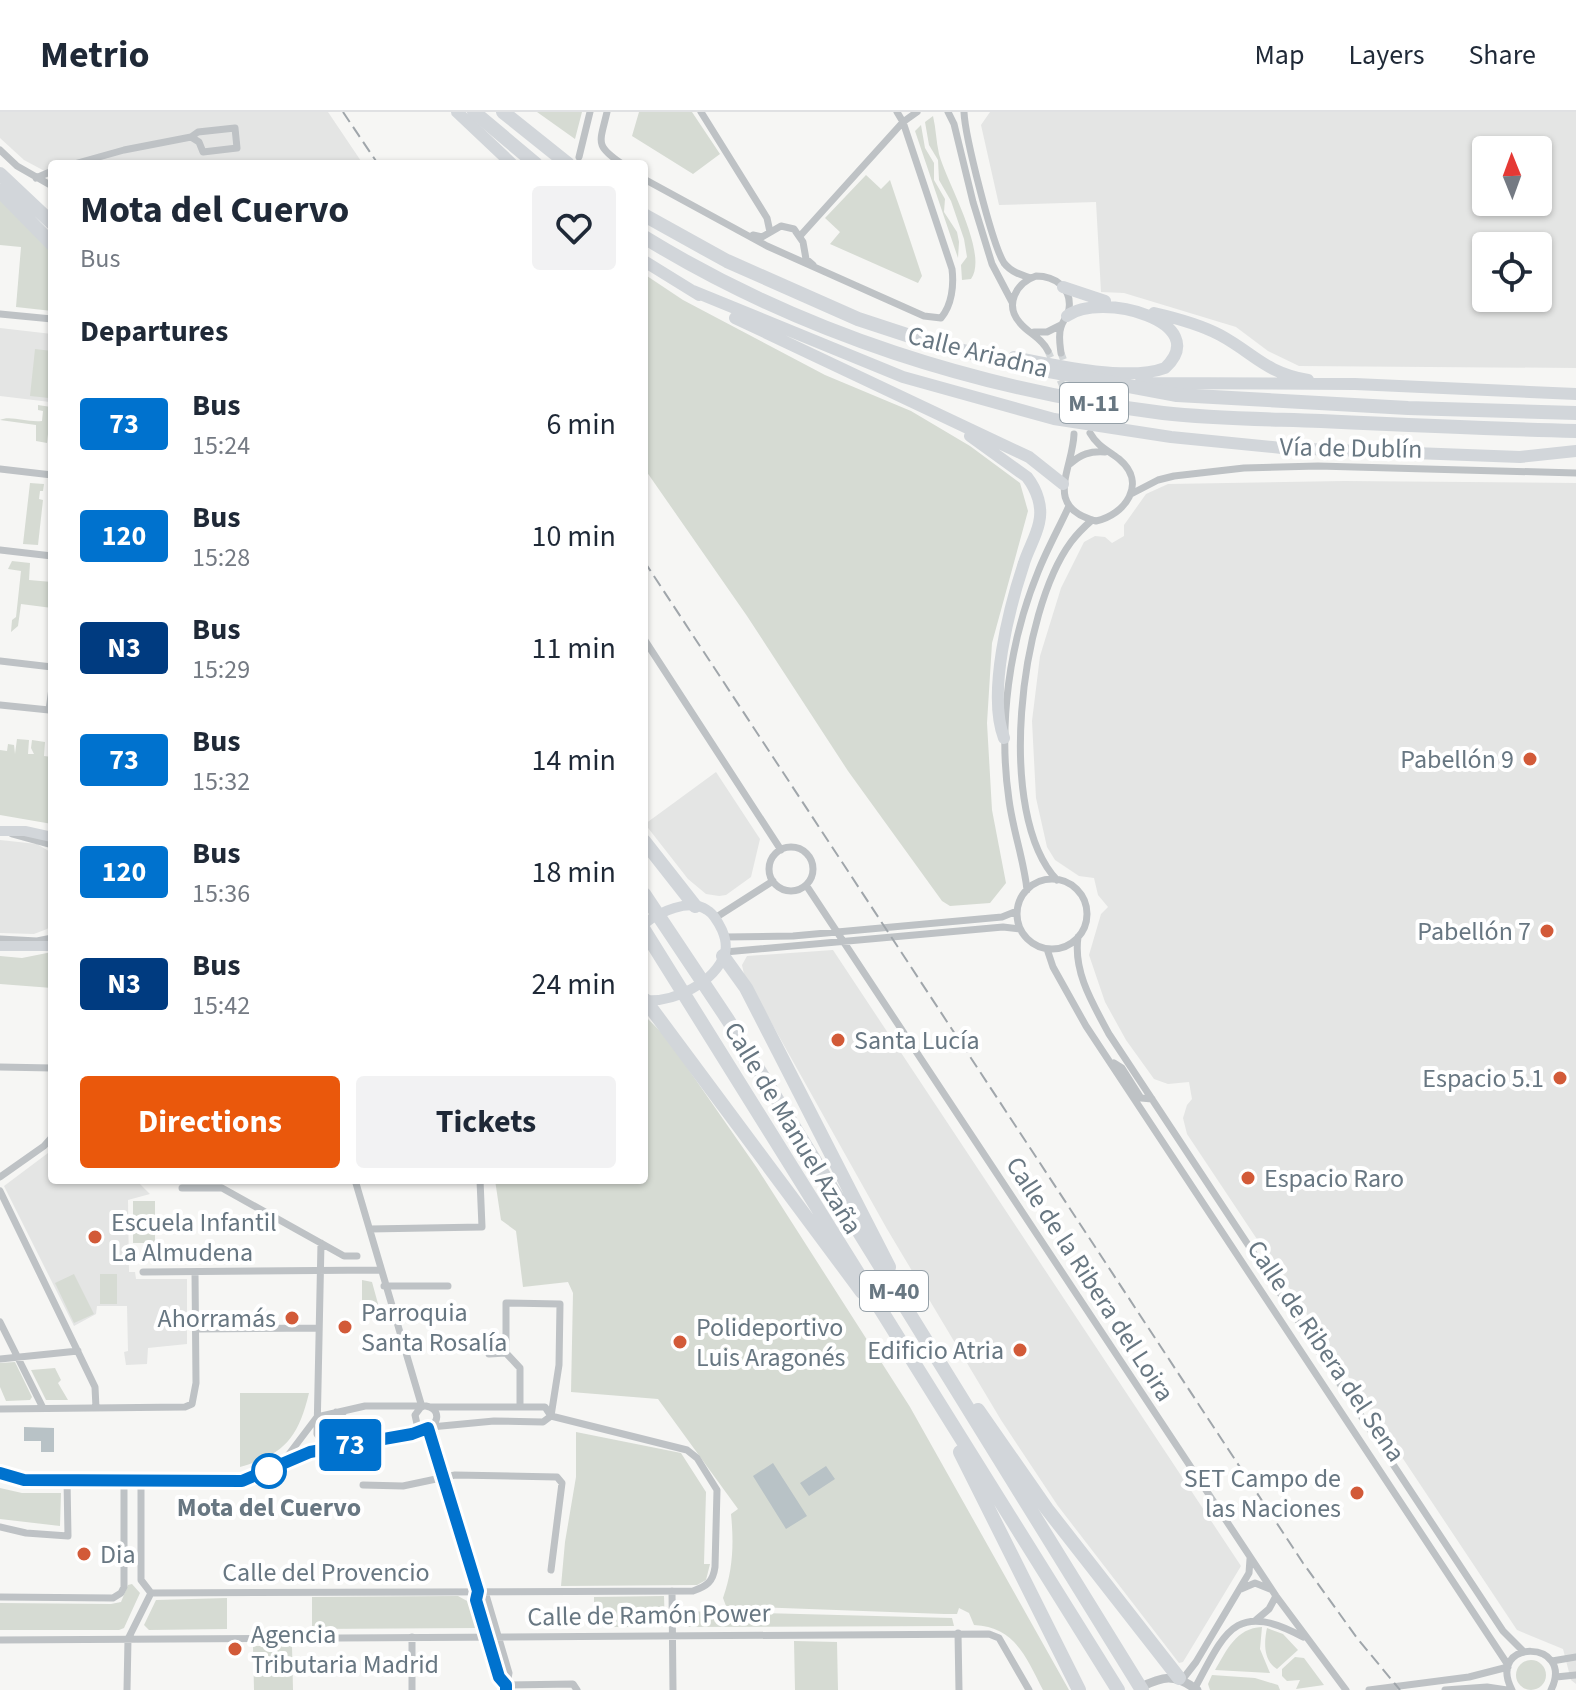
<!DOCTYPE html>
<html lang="en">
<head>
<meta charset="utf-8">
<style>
	body { margin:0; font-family:"Source Sans 3",sans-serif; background:#f2f2f3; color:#1f2937; height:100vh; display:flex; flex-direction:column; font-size:30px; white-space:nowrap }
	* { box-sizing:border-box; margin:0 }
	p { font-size:26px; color:#747a83 }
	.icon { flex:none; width:44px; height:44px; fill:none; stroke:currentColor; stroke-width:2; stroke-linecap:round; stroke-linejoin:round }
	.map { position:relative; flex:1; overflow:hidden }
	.side { position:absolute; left:48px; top:48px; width:600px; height:1024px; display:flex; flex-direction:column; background:#fff; border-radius:8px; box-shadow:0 2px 6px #0004 }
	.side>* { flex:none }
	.badge { padding:0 16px; border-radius:6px; font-size:28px; line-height:52px }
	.needle { width:52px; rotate:359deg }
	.fabs { position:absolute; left:1472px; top:24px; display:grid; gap:16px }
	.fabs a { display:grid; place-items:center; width:80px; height:80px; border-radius:8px; background:#fff; box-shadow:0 2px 6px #0004; font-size:40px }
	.map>.badge { position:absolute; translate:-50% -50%; box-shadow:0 0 0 4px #fff }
	h2 { padding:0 32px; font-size:30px; line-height:72px }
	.round { display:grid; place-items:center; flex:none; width:84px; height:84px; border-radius:8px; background:#f2f2f3 }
	.summary { display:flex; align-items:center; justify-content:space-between; height:136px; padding:0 32px }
	h1 { font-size:38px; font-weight:700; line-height:60px }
	.action { display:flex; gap:16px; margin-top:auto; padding:16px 32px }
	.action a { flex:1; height:92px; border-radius:8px; background:#ea580c; color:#fff; font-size:32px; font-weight:700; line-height:92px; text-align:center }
	.action a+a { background:#f2f2f3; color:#1f2937 }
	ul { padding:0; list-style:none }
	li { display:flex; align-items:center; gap:24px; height:112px; padding:0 32px }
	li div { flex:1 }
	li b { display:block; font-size:30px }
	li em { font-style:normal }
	li .badge { min-width:88px; font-weight:700; text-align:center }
	header { display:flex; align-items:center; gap:48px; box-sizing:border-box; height:112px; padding:0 40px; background:#fff; border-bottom:2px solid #e0e1e3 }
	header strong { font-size:38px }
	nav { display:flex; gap:44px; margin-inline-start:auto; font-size:28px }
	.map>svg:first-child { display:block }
</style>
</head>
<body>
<header>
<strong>Metrio</strong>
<nav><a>Map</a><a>Layers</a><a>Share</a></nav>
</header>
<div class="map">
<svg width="1576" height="1578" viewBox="0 0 1576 1578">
	<rect width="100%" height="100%" fill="#f6f6f4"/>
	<path fill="#e4e5e4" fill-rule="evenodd" d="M0,0H328L363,52H52V63L24,48L0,26Z
		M990,0H1576V256L1299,254L1268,239L1236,215L1124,181L1101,180L1096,90L999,93L981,13ZM1486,38H1538V90H1486ZM1486,134H1538V186H1486Z
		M0,216L52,222L50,290L0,284Z
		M1344,369L1576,371V1572L1571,1568L1563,1537L1517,1518L1187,1022L1183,1006L1187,993L1192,987L1189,970L1168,972L1154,967L1126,928L1105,890L1089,843L1101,802L1108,795L1098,783L1094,766L1079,764L1055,748L1047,735L1036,686L1032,609L1040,544L1061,476L1084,430L1095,424L1105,425L1112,431L1124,424V413L1146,382L1168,372Z
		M716,660L760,727L751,765L726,783L719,784L706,782L688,767L645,712Z
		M0,728L37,732L52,741V813L47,817L34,822L0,821Z
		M833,838L1241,1454L1183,1550L1179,1551L1058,1394L1001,1308L887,1117L744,862L742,853L747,844Z
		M52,1038V1068H136L150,1082L128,1088L129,1160H135L136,1167H187V1232L148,1236L147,1252L126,1253L124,1240L128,1239L127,1194H97L96,1202L74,1214L4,1074Z"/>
	<path fill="#d6dbd3" d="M537,0H582L575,27Z
		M639,0H692L720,42L693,62L632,24Z
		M933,4C936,16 936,29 939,42C947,71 989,142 971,167L962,168L961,153L967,145L964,127L951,89L939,68L938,48L929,33L925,10Z
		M921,13L925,36L934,51V68L945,87L944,100L957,120L959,130L958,146L915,19Z
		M866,63L881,77L890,68L922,164L918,171L830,132L840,120L825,106Z
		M0,87L52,134V199L16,195L21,135L0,133Z
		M644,162L683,188L825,263L911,299L970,334L1020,371L1028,399L992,531L987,611L992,698L1006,771L990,791L950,794L942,789L848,659L747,504L644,356Z
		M35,237L52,239L49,286L30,284Z
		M38,293L51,295L47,331L36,329V313L0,308C10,303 28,311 42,309L43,299L38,298Z
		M30,371L44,372L43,379H40L39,387L43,388L38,433L23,432Z
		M12,449L30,451L29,468L52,470V496L21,492L18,514L11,520L12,508L16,505L21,459L8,457Z
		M17,627L29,628L28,642H34L31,636L32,628L45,630L44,644L52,645V712L0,703V638L7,639L8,632L14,633L15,642Z
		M52,840V876L0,872V844L22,846Z
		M644,903L666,925L757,1056L910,1295L1069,1578H1043C1026,1545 1015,1515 974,1513L969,1501L959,1496L957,1502H944L726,1494L723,1486C733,1458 734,1432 731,1402L738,1397L658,1287L571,1280L573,1181L568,1170L523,1175L516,1119L501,1108L495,1068H644Z
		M133,1089H155V1131H133Z
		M74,1162L94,1202L74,1211L55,1171Z
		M100,1162H117V1192H100Z
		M362,1168L372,1170L380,1199H362Z
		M15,1250L32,1285L30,1288L6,1289L0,1275V1251Z
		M55,1256L61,1268L58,1271L68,1288H46L31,1258Z
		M240,1281H309C298,1326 285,1342 240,1355Z
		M322 1318a12 12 0 1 1 24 0a12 12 0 1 1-24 0Z
		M576,1320L681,1341L706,1380L704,1452H710L706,1468L697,1473L561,1474L565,1430L576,1365Z
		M0,1376L22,1381H61L60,1414L0,1407Z
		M132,1472L140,1481L124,1516L119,1518H0V1491L111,1492L121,1490L128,1473Z
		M458,1484L469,1490L476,1516L312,1517V1485Z
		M664,1484L665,1515H594V1485Z
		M227,1486V1517L149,1518L144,1513L156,1488Z
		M681,1499L952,1506L954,1514L683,1515Z
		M1262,1515L1260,1537L1270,1561L1215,1558C1227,1538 1236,1516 1262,1515Z
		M1267,1516L1283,1522L1298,1538L1277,1557C1263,1548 1264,1530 1267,1516Z
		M794,1529L837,1530L838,1578H795Z
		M253,1534H292L293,1578H254Z
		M1295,1545L1304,1546L1324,1573L1296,1577L1300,1568L1287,1569L1282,1564V1557Z
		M1516 1563a15 15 0 1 1 30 0a15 15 0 1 1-30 0Z
		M1212,1563L1255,1566L1278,1573L1280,1578H1210L1208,1572Z"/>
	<path fill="#b8c2c6" d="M24,1315L54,1316V1340H41V1329H24Z
		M773,1351L807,1404L786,1417L753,1364Z
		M826,1354L835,1367L809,1384L800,1371Z"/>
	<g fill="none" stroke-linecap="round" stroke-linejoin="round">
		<path stroke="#d2d6d8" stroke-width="7" stroke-dasharray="7 3.5" stroke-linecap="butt" d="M1048,239L1064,277L1072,313
			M1061,241L1087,312"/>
		<path stroke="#bec2c5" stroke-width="7" d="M607,0C600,31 594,33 622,52
			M701,0L767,106L770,120
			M948,0L954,12L973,90L992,152L1012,190
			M964,0C965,24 992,132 1004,151C1011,160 1021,163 1031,166
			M0,38L17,54L52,74
			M579,45L590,0
			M74,52L124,38L191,25L198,20L235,16L237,36L203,40L199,30L191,25
			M36,66L52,59
			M644,67L767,134L924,204L941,206C952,193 954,173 952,157L903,10L897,0
			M753,123L762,125L781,114L794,117L803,130L806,147L813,153
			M800,124L903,10L917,0
			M0,202L52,207
			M1034,220H1047L1061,213
			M1048,239C1041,225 1029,222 1020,211C1004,193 1016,171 1036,164C1055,164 1072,176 1069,197C1068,204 1063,208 1061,215C1058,223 1060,233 1061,241
			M1074,322C1073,357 1042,395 1096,409C1125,403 1148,371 1119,347C1108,338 1098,335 1090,321
			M1070,352C1081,342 1090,339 1105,340
			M0,357L52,363
			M1131,382L1158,368L1174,364L1244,356L1318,354L1576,361
			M0,438L52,444
			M644,527L781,738
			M0,549L52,555
			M0,593L49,598
			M49,598L52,576
			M12,722L52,733
			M769 757a22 22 0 1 1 44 0a22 22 0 1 1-44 0Z
			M1017 802a35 35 0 1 1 70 0a35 35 0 1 1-70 0Z
			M1057,768C995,702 1020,499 1071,430C1077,422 1084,415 1092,408
			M806,773L1276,1484L1346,1578
			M1027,778C1024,748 1013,719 1009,688C998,613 1009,531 1038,460C1047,437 1059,416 1069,394
			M715,806L773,769
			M725,825L793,824L1002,805L1017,799
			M1078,825C1073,860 1093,892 1109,922L1503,1519L1523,1539
			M0,827L37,829L52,826
			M1047,837L1053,855L1086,914L1508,1553
			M725,840L1003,815L1020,817
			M1114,951L1122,956L1141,986L1152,987
			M0,955L52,956
			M0,1065L44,1034L52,1025
			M355,1068L422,1295
			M182,1076H222L344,1144H357
			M0,1079L95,1275L96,1296
			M370,1117L482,1115L480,1068
			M321,1131L317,1322L327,1337
			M143,1160L379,1158
			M384,1174H448
			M0,1210L43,1296
			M196,1217L319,1216
			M506,1241L520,1256V1295
			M489,1242L506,1241V1191L560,1192L559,1253L551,1304
			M0,1247L78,1239
			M430,1295H545L551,1304
			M0,1297L185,1295L192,1292L196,1271L195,1160
			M336,1300C351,1306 350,1320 348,1334
			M431,1315L494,1309L543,1310L551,1304
			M428,1316L478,1479L476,1488L499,1565L506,1573
			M283,1350L317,1305L365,1294H426C441,1297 440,1313 425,1316L417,1312L415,1303L421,1295
			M0,1361L24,1368L242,1369L260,1363L310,1340L419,1320L425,1316
			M141,1368V1468L151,1481
			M363,1373L403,1374L455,1363L557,1365L562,1371L551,1458
			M0,1415L26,1421L68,1424L67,1368
			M1241,1477L1255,1471L1270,1477
			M672,1479L673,1578
			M480,1480L486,1483L509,1561L506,1578
			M151,1481L693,1479C707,1474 713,1470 715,1455L717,1378L697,1346L687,1338L551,1304
			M0,1485L113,1486L121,1481L124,1475V1368
			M1256,1508L1269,1497L1276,1484
			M958,1521L959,1578
			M0,1528L989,1522L999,1526L1029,1578
			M1552,1549L1576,1545
			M1556,1565L1576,1563
			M1182,1568L1196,1550L1249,1461L1250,1447
			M506,1573L573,1572L577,1578
			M1195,1576C1225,1520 1235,1488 1303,1525
			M127,1578L128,1527L151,1481
			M412,1578V1525
			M1369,1578L1469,1565L1508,1555
			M1445,1578L1487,1575L1507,1578
			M1512,1578C1485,1526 1576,1527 1551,1578"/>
		<path stroke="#bec2c5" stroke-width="9" d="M1139,1576C1163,1564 1174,1561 1197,1578"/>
		<path stroke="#d2d6da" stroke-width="10" d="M0,719H25L52,725
			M644,812C659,800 689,786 707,798C714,802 718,810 722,818C725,825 727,833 725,841C715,871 673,891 644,888
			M0,834H52"/>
		<path stroke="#d2d6da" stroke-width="12" d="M457,0L512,52
			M644,149L699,183
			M1063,175L1105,189
			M693,179L903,265L1054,307L1171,325L1282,336L1520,345L1576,339
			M1154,201C1176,206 1199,212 1220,223C1255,242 1264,260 1308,268
			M735,206L1029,345L1063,372
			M1014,245C1053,253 1128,270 1165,256C1214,210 1101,179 1067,204
			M1140,271L1355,272L1576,282
			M970,324L1027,365C1037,378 1043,395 1039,411C1036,425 1028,438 1024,451C1009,496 987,582 1004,626"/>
		<path stroke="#d2d6da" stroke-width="14" d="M474,0L536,52
			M503,0L568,52
			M0,62L52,111
			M0,79L52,132
			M644,103L727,149L858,207L925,229L1017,253L1177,283L1408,296L1576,301
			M644,125C802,222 981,278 1163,301C1216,307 1269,307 1321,309C1406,313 1491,317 1576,319
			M644,729L695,794
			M644,782L728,908L1142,1578
			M644,818L1118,1578
			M723,844L746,876L889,1155
			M645,888L862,1180
			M978,1298L1047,1397L1179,1566
			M960,1340L1079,1578"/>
		<path stroke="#a0a6ab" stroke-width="2" stroke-dasharray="12 6" stroke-linecap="butt" d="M343,0L378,52
			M644,449L1303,1451L1357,1526L1400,1578"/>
	</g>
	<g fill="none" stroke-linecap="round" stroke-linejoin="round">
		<g stroke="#fff" stroke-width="18">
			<path id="line" d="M0,1361L24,1368L242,1369L310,1340L412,1322L428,1316L478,1479L476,1488L499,1565L506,1573V1578"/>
		</g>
		<use href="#line" stroke="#0072ce" stroke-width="12"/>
	</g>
	<g fill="#d25a38" stroke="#fff" stroke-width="3">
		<circle cx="1530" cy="647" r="8"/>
		<circle cx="1547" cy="819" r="8"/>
		<circle cx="838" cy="928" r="8"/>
		<circle cx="1560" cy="966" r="8"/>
		<circle cx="1248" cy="1066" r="8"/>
		<circle cx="95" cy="1125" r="8"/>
		<circle cx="292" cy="1206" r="8"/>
		<circle cx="345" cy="1215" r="8"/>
		<circle cx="680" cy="1230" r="8"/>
		<circle cx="1020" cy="1238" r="8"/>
		<circle cx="1357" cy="1381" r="8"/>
		<circle cx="84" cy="1442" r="8"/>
		<circle cx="235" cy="1537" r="8"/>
	</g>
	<circle fill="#fff" stroke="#0072ce" stroke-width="4" cx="269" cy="1359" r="16"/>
	<g text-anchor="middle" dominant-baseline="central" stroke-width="8" stroke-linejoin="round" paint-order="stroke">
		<g fill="#fff" stroke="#95a0a8" stroke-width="2">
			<rect x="1060" y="271" width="68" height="40" rx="6"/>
			<rect x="860" y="1159" width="68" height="40" rx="6"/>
		</g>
		<g font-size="24" font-weight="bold" fill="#687782">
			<text x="1094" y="291">M-11</text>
			<text x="894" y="1179">M-40</text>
		</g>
		<g font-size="26" fill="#687782" stroke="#fff">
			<text transform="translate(978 240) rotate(14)">Calle Ariadna</text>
			<text transform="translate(1351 336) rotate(1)">Vía de Dublín</text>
			<text transform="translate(793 1016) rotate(59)">Calle de Manuel Azaña</text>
			<text transform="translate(1090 1167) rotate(57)">Calle de la Ribera del Loira</text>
			<text transform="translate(1326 1239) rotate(56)">Calle de Ribera del Sena</text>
			<text x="326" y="1460">Calle del Provencio</text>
			<text transform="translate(649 1503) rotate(-1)">Calle de Ramón Power</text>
		</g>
		<g font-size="26" fill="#687782" stroke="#fff" text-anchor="start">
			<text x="1514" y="647" text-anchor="end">Pabellón 9</text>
			<text x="1531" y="819" text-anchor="end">Pabellón 7</text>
			<text x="854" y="928">Santa Lucía</text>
			<text x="1544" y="966" text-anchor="end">Espacio 5.1</text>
			<text x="1264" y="1066">Espacio Raro</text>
			<text x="111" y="1110">Escuela Infantil<tspan x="111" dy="30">La Almudena</tspan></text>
			<text x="361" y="1200">Parroquia<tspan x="361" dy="30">Santa Rosalía</tspan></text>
			<text x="276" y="1206" text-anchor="end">Ahorramás</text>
			<text x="696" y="1215">Polideportivo<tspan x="696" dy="30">Luis Aragonés</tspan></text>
			<text x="1004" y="1238" text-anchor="end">Edificio Atria</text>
			<text x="1341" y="1366" text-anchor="end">SET Campo de<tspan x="1341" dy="30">las Naciones</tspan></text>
			<text x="100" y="1442">Dia</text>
			<text x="251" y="1522">Agencia<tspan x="251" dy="30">Tributaria Madrid</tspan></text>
		</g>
		<g font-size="26" font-weight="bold" fill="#687782" stroke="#fff">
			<text x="269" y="1395">Mota del Cuervo</text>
		</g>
	</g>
</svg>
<div class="fabs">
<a><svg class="needle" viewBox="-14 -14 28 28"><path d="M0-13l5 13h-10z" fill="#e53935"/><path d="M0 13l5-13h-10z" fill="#747a83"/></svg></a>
<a><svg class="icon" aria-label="locate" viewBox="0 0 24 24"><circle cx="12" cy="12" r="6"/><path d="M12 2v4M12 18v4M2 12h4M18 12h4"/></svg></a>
</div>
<b class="badge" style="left:350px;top:1333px;background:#0072ce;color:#fff">73</b>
<section class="side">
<div class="summary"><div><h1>Mota del Cuervo</h1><p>Bus</p></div><a class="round"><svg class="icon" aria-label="heart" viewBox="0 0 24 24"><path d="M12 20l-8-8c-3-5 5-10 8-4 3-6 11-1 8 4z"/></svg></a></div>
<h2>Departures</h2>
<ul>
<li><span class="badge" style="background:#0072ce;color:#fff">73</span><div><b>Bus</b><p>15:24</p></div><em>6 min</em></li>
<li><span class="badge" style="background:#0072ce;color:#fff">120</span><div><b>Bus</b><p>15:28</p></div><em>10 min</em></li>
<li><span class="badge" style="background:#003b80;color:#fff">N3</span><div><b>Bus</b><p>15:29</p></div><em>11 min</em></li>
<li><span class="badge" style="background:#0072ce;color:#fff">73</span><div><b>Bus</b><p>15:32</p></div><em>14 min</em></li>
<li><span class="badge" style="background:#0072ce;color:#fff">120</span><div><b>Bus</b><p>15:36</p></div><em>18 min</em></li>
<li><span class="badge" style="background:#003b80;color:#fff">N3</span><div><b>Bus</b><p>15:42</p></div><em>24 min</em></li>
</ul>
<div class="action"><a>Directions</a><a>Tickets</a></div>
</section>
</div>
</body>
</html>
